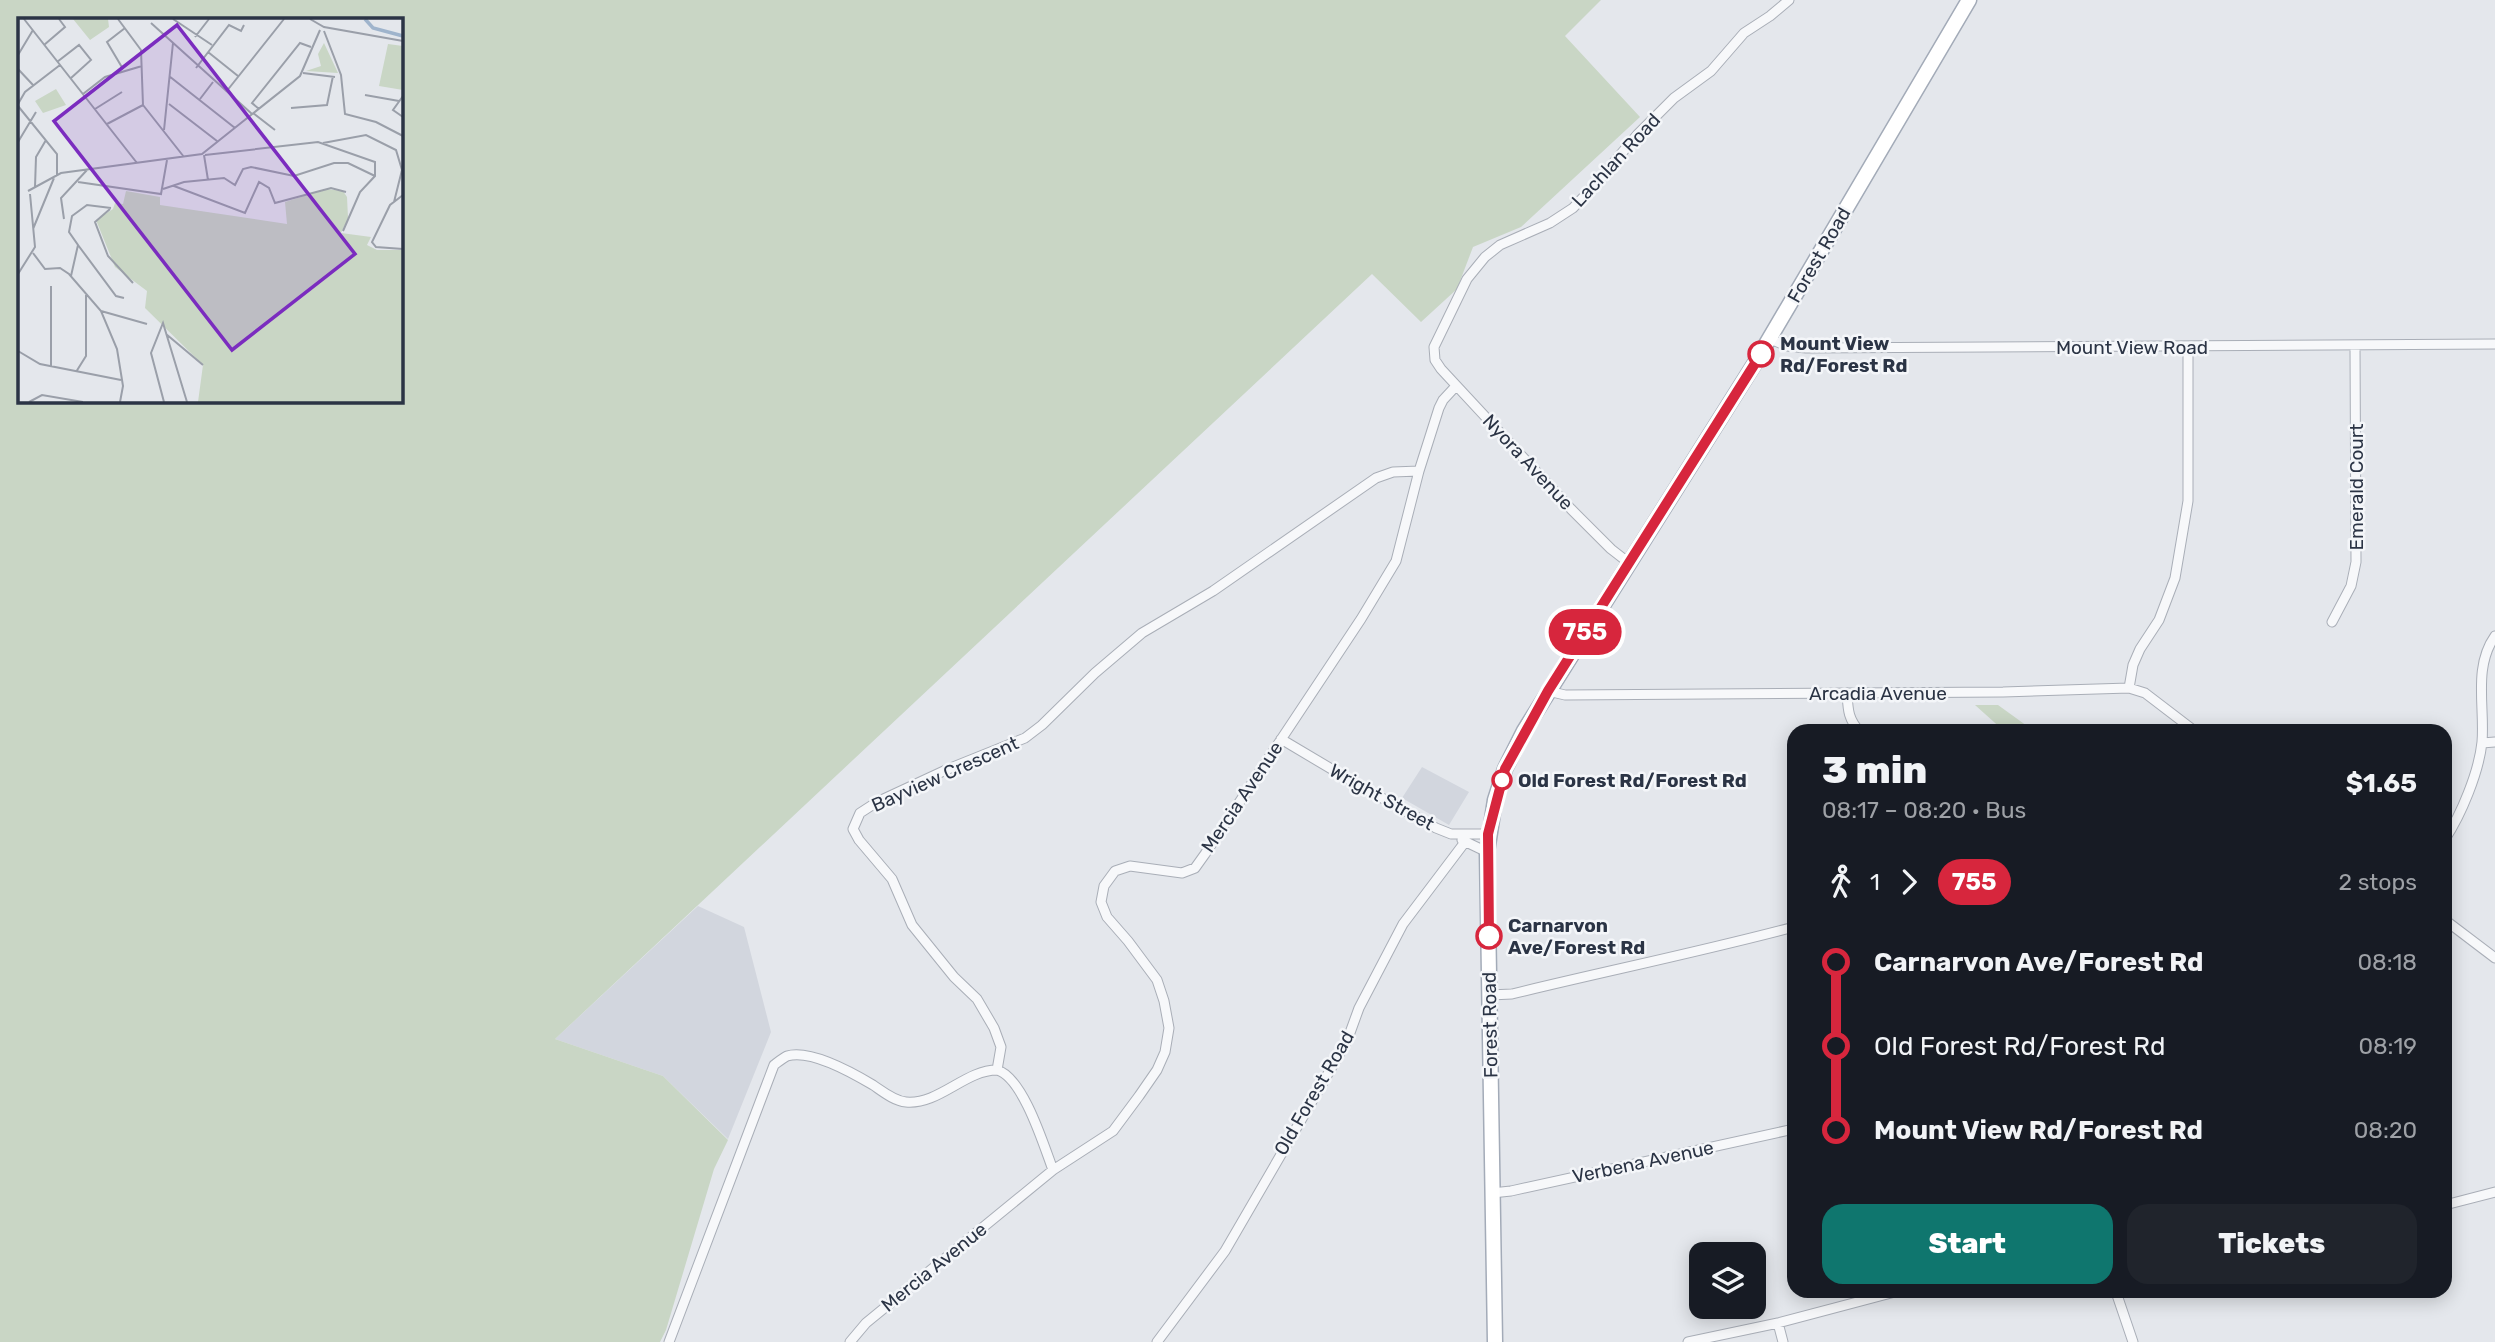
<!DOCTYPE html>
<html lang="en">
<head>
<meta charset="utf-8">
<style>
	body { margin:0; font-family:Rubik,sans-serif; background:#20242c; color:#f1f3f6; height:100vh; display:flex; flex-direction:column; font-size:26px; white-space:nowrap }
	* { box-sizing:border-box; margin:0 }
	p { font-size:23px; color:#9ea1a6 }
	.icon { flex:none; width:38px; height:38px; fill:none; stroke:currentColor; stroke-width:2; stroke-linecap:round; stroke-linejoin:round }
	.map { position:relative; flex:1; overflow:hidden }
	.sheet { position:absolute; left:1787px; top:724px; width:665px; height:574px; display:flex; flex-direction:column; background:#171b24; border-radius:21px; box-shadow:0 4px 18px #0003 }
	.sheet>* { flex:none }
	.badge { padding:0 14px; border-radius:23px; font-size:24px; line-height:46px }
	.buttons { position:absolute; left:1689px; top:1242px; display:grid; gap:14px }
	.buttons a { display:grid; place-items:center; width:77px; height:77px; border-radius:14px; background:#171b24; box-shadow:0 4px 18px #0003; font-size:35px }
	.map>.badge { position:absolute; translate:-50% -50%; box-shadow:0 0 0 4px #fff }
	.legs { display:flex; align-items:center; gap:10px; height:77px; padding:0 35px; font-size:23px }
	.legs p { margin-inline-start:auto }
	.summary { display:flex; align-items:center; justify-content:space-between; height:119px; padding:0 35px }
	h1 { font-size:38px; font-weight:800; line-height:52px }
	.action { display:flex; gap:14px; margin-top:auto; padding:14px 35px }
	.action a { flex:1; height:80px; border-radius:21px; background:#0f766e; color:#fff; font-size:28px; font-weight:800; line-height:80px; text-align:center }
	.action a+a { background:#20242c; color:#f1f3f6 }
	ul { padding:0 35px; list-style:none }
	li { display:flex; align-items:center; gap:24px; height:84px; font-size:26px }
	li i { display:grid; place-items:center; width:10px; height:100%; margin:0 9px; background:currentColor }
	li i::after { content:''; width:18px; height:18px; margin:-9px; border:5px solid; border-radius:50%; background:#171b24 }
	li p { margin-inline-start:auto }
	li:first-child i { background:linear-gradient(#0000 50%,currentColor 0) }
	li:last-child i { background:linear-gradient(currentColor 50%,#0000 0) }
	.map>svg:first-child { display:block }
</style>
</head>
<body>
<div class="map">
<svg width="2495" height="1342" viewBox="0 0 2495 1342">
	<rect width="100%" height="100%" fill="#e4e7ec"/>
	<path fill="#d2d6de" d="M1422,767L1469,792L1449,825L1402,798Z
		M698,906L744,927L771,1032L728,1139L663,1076L555,1039Z"/>
	<path fill="#c9d6c5" fill-rule="evenodd" d="M0,0H1601L1565,36L1640,117L1521,227L1473,247L1457,289L1421,322L1372,274L555,1039L663,1076L728,1140L714,1169L666,1330L660,1342H0ZM19,19H401V401H19Z
		M1975,705H1998L2034,731H2004Z"/>
	<g fill="none" stroke-linecap="round" stroke-linejoin="round">
		<g stroke="#a9aeb7" stroke-width="11">
			<path id="minor" d="M1770,339L1787,346L1806,348L2495,344
				M1629,563L1611,549L1571,509L1441,369L1435,360L1434,347L1467,279L1485,257L1500,245L1550,223L1573,208L1592,188L1637,135L1674,98L1711,71L1744,33L1770,16L1789,0
				M2332,622L2351,586L2356,562L2355,346
				M2129,688L2133,665L2140,649L2159,620L2175,578L2188,501V347
				M1548,691L1565,695L2003,692L2129,688L2145,693L2196,732
				M1847,693C1848,710 1848,719 1860,732
				M1281,739L1355,783L1436,828L1451,834H1488
				M2482,743L2495,742
				M2445,839C2461,815 2479,772 2482,742C2485,707 2473,667 2495,636
				M1462,840L1487,852
				M2445,920L2495,958
				M1490,995L1512,994C1606,971 1700,952 1794,927
				M997,1070C1023,1077 1044,1146 1053,1170
				M1492,1193L1511,1191L1794,1129
				M2445,1205L2495,1192
				M2116,1292L2133,1342
				M1778,1323L1783,1342
				M669,1342L774,1065C778,1062 783,1058 787,1056C810,1049 853,1073 873,1085C882,1091 894,1101 906,1102C939,1105 965,1070 997,1070L1001,1047L994,1028L977,999L954,977L912,925L892,879L859,840L853,829L860,813L877,802L948,769L1025,738L1042,725L1095,673L1142,633L1213,591L1376,478L1393,472L1419,471
				M850,1342L866,1323L1053,1170L1113,1131L1139,1096L1157,1070L1165,1052L1169,1028L1164,1001L1157,980L1128,941L1107,917L1101,902L1104,886L1115,871L1130,866L1182,873L1195,868L1205,854L1361,619L1396,561L1419,471L1439,408L1443,400L1456,386
				M1157,1342L1225,1251L1347,1041L1359,1008L1403,924L1465,842
				M1688,1342L1778,1323L1895,1292"/>
		</g>
		<g stroke="#a3abb8" stroke-width="17">
			<path id="primary" d="M1495,1342L1487,852L1495,800L1505,769L1524,731L1755,363L1969,0"/>
		</g>
		<use href="#minor" stroke="#f7f8fa" stroke-width="9"/>
		<use href="#primary" stroke="#fff" stroke-width="14"/>
	</g>
	<g fill="none" stroke-linecap="round" stroke-linejoin="round">
		<g stroke="#fff" stroke-width="16">
			<path id="line-1" d="M1489,936L1488,834L1505,769L1548,691L1761,354"/>
		</g>
		<use href="#line-1" stroke="#d7263d" stroke-width="10"/>
	</g>
	<g fill="#fff" stroke="#d7263d" stroke-width="3.5">
		<circle cx="1761" cy="354" r="12"/>
		<circle cx="1502" cy="780" r="9"/>
		<circle cx="1489" cy="936" r="12"/>
	</g>
	<g text-anchor="middle" dominant-baseline="central" stroke-width="5" stroke-linejoin="round" paint-order="stroke">
		<g font-size="19" fill="#2b3445" stroke="#f4f6f9">
			<text transform="translate(1616 160) rotate(-47)">Lachlan Road</text>
			<text transform="translate(1819 255) rotate(-60)">Forest Road</text>
			<text x="2132" y="347">Mount View Road</text>
			<text transform="translate(1528 462) rotate(47)">Nyora Avenue</text>
			<text transform="translate(2356 487) rotate(-90)">Emerald Court</text>
			<text x="1878" y="693">Arcadia Avenue</text>
			<text transform="translate(945 774) rotate(-24)">Bayview Crescent</text>
			<text transform="translate(1242 797) rotate(-56)">Mercia Avenue</text>
			<text transform="translate(1382 797) rotate(29)">Wright Street</text>
			<text transform="translate(1490 1025) rotate(-91)">Forest Road</text>
			<text transform="translate(1314 1093) rotate(-60)">Old Forest Road</text>
			<text transform="translate(1643 1162) rotate(-12)">Verbena Avenue</text>
			<text transform="translate(934 1267) rotate(-39)">Mercia Avenue</text>
		</g>
		<g font-size="19" font-weight="bold" fill="#2b3445" stroke="#f4f6f9" text-anchor="start">
			<text x="1780" y="343">Mount View<tspan x="1780" dy="22">Rd/Forest Rd</tspan></text>
			<text x="1518" y="780">Old Forest Rd/Forest Rd</text>
			<text x="1508" y="925">Carnarvon<tspan x="1508" dy="22">Ave/Forest Rd</tspan></text>
		</g>
	</g>
	<g transform="translate(18 18)">
		<rect width="385" height="385" fill="#e4e7ec"/>
		<path d="M55,1H90L91,9L72,22ZM306,25L320,55L288,53L303,48L300,36ZM370,26L385,28V72L361,68ZM38,71L48,87L25,95L17,83ZM308,171L325,173L329,179L330,200L323,215L353,219L349,227L359,232H385V384H180L185,347L127,290L129,273L97,249L78,202L95,191L97,185L105,186L108,173L142,179V187L269,206L267,184Z" fill="#c9d6c5"/>
		<path fill="none" stroke="#9fb4cc" stroke-width="3.5" d="M347,1L355,10L385,18"/>
		<path fill="none" stroke="#9a9fa9" stroke-width="2" d="M6,1L119,145M100,1L123,32L125,87L166,139M155,1L194,27M292,1L306,9L385,23M133,5L234,96M306,13L323,57L327,96L358,104L385,118M177,19L191,1M26,27L47,9L41,1M190,34L220,58M0,37L15,12M39,44L61,27L73,42L53,60M178,50L211,7L223,13L226,7M0,51L15,67M105,51L89,24L107,10M285,55L317,59M151,58L217,110M208,74L266,1M65,76L87,59L124,48M347,77L381,83M385,78L375,92L385,99M182,81L195,64M0,86L7,74L42,47M151,86L199,123M0,88L39,136V157M273,90L309,87L315,58M77,91L104,74M241,91L234,85L282,25L293,29M235,95L257,112M89,106L125,87M146,112L155,25M0,124L18,94M305,125L348,117L378,132L384,152L376,184M186,137L190,162M187,137L300,124L357,144V158L342,174L325,213M60,164L143,176L149,142M156,168L227,195L241,164L251,170L257,185L313,170L328,174M17,169L18,139L28,122M145,171L166,164L206,160L217,167L225,151L233,149L276,158L316,145H330L357,158M10,173L43,155L184,136L282,58L302,12M385,177L372,187L354,224L358,229L385,231M92,191L77,204L90,238L115,265M46,201L43,180L69,152M15,211L36,160M60,227L98,278L106,280M15,235L27,251L42,250L51,256L83,293L99,331L105,368L102,384M0,256L17,229L12,176M53,258L60,227L51,214L54,198L69,187L93,190M83,293L129,306M148,316L185,347M0,333L22,346L103,362M33,348V268M58,354L68,338V277M11,384L24,377L65,384M146,384L133,335L145,305L169,384"/>
		<path fill="#7b2cbf" fill-opacity="0.15" stroke="#7b2cbf" stroke-width="3.5" d="M159,7L337,236L214,332L36,103Z"/>
		<rect width="385" height="385" fill="none" stroke="#2b3445" stroke-width="3.5"/>
	</g>
</svg>
<div class="buttons">
<a><svg class="icon" aria-label="layers" viewBox="0 0 24 24"><path d="M12 4l9 5-9 5-9-5zM3 14l9 5 9-5"/></svg></a>
</div>
<b class="badge" style="left:1585px;top:632px;background:#d7263d;color:#fff">755</b>
<section class="sheet">
<div class="summary"><div><h1>3 min</h1><p>08:17 – 08:20 · Bus</p></div><b>$1.65</b></div>
<div class="legs"><svg class="icon" aria-label="walk" viewBox="0 0 24 24"><circle cx="13" cy="4" r="2"/><path d="M13 8l-2 6 4 7M11 14l-3 7M7 12l3-4h3l4 4"/></svg>1<svg class="icon" aria-label="forward" viewBox="0 0 24 24"><path d="M9 5l7 7-7 7"/></svg><b class="badge" style="background:#d7263d;color:#fff">755</b><p>2 stops</p></div>
<ul>
<li><i style="color:#d7263d"></i><b>Carnarvon Ave/Forest Rd</b><p>08:18</p></li>
<li><i style="color:#d7263d"></i><span>Old Forest Rd/Forest Rd</span><p>08:19</p></li>
<li><i style="color:#d7263d"></i><b>Mount View Rd/Forest Rd</b><p>08:20</p></li>
</ul>
<div class="action"><a>Start</a><a>Tickets</a></div>
</section>
</div>
</body>
</html>
